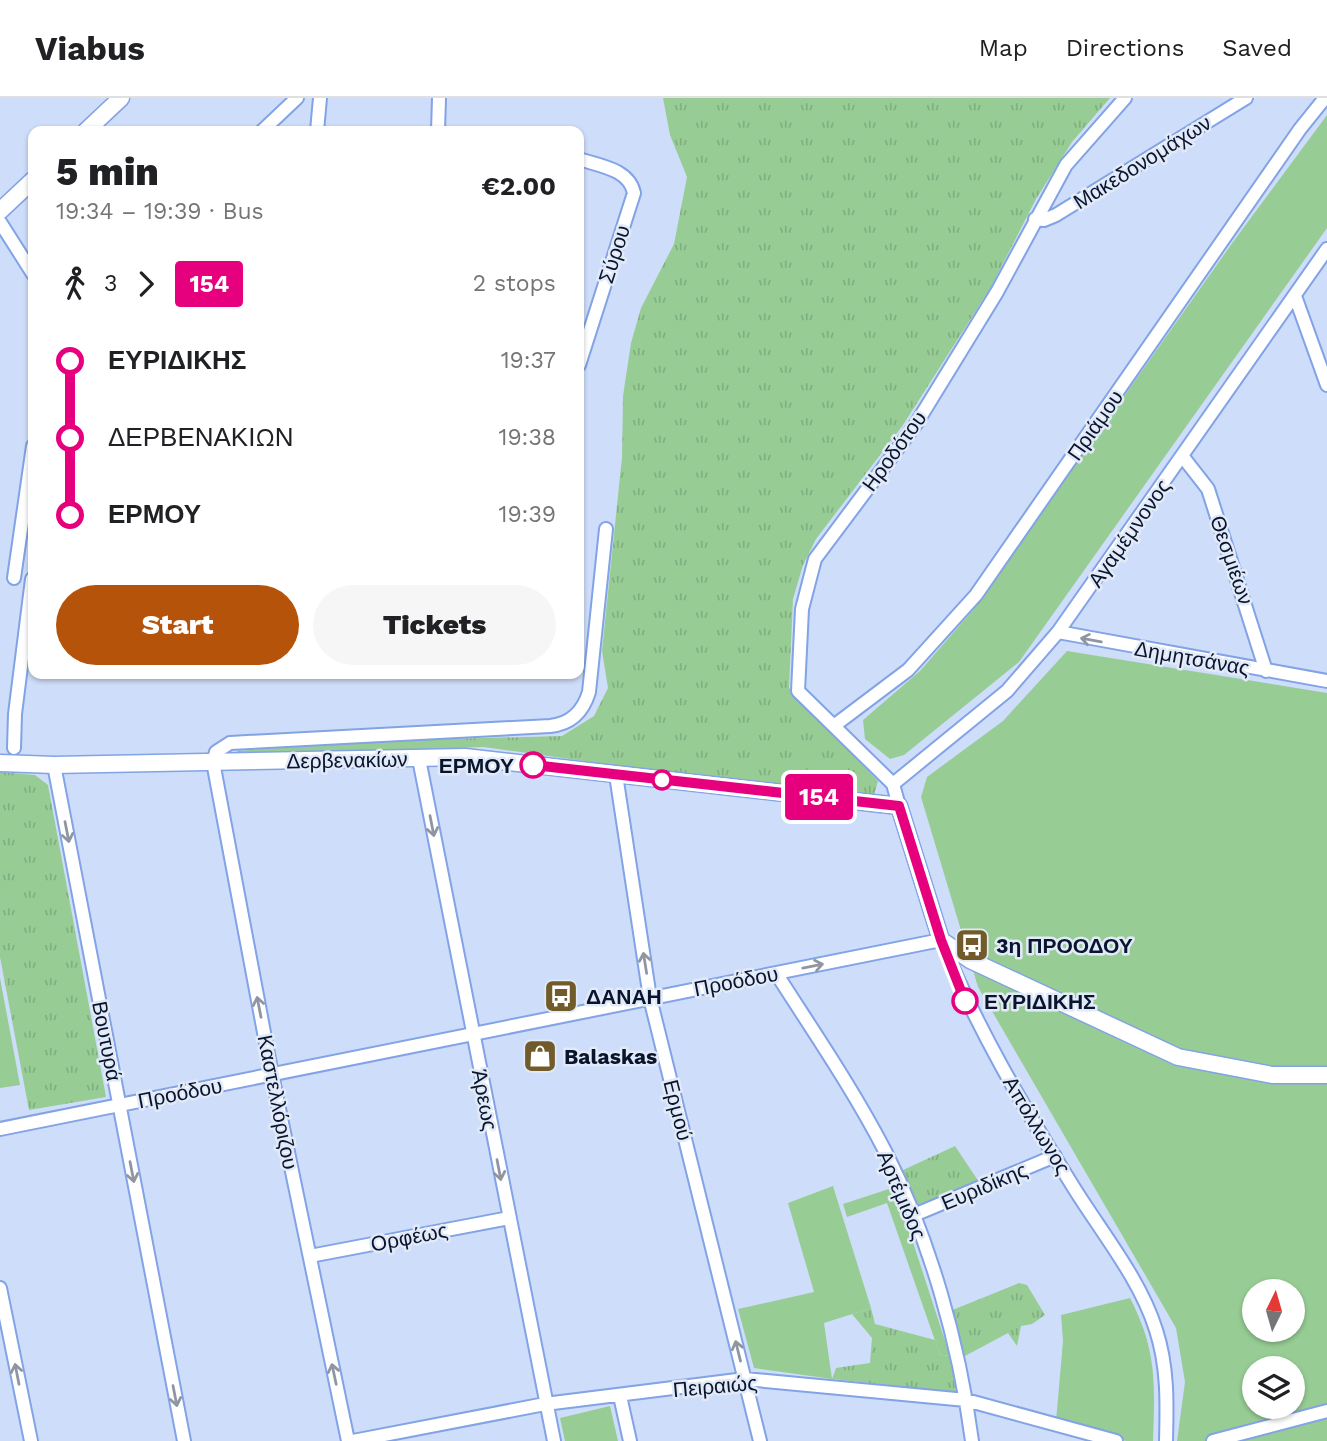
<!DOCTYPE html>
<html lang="en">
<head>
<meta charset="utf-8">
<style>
	body { margin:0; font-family:"Work Sans",sans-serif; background:#f6f6f6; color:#202124; height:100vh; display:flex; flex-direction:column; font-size:26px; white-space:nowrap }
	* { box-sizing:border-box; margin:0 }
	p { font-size:23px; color:#757577 }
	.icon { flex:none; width:38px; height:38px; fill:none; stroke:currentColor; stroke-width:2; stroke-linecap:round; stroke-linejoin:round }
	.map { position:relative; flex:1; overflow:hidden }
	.sheet { position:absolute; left:28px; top:28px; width:556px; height:553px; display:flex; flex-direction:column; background:#fff; border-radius:14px; box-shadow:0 2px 5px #0004 }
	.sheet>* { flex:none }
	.badge { padding:0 14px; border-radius:5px; font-size:24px; line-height:46px }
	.needle { width:46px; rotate:5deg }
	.fabs { position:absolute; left:1242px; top:1181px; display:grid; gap:14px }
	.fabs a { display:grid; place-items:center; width:63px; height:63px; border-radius:50%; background:#fff; box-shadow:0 2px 5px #0004; font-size:35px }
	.map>.badge { position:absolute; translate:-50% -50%; box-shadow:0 0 0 4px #fff }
	.legs { display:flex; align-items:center; gap:10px; height:77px; padding:0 28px; font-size:23px }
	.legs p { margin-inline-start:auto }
	.headline { display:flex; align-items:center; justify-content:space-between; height:119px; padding:0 28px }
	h1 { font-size:38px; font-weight:800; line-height:52px }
	.primary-button { display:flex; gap:14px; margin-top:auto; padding:14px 28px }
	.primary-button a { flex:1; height:80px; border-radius:42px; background:#b45309; color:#fff; font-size:28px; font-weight:800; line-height:80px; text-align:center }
	.primary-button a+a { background:#f6f6f6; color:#202124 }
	ul { padding:0 28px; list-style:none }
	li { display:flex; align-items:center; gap:24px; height:77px; font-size:26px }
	li i { display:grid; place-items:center; width:10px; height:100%; margin:0 9px; background:currentColor }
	li i::after { content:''; width:18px; height:18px; margin:-9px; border:5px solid; border-radius:50%; background:#fff }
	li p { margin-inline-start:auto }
	li:first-child i { background:linear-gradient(#0000 50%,currentColor 0) }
	li:last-child i { background:linear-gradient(currentColor 50%,#0000 0) }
	header { display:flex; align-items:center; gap:42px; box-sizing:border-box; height:98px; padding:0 35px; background:#fff; border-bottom:2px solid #e0e0e0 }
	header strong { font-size:33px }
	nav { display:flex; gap:38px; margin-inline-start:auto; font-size:24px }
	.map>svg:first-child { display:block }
</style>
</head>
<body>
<header>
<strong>Viabus</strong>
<nav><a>Map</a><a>Directions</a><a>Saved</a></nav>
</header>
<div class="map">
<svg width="1327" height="1343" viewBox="0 0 1327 1343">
	<defs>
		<pattern id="grass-tufts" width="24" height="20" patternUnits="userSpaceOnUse" patternTransform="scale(1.75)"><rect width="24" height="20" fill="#97cd95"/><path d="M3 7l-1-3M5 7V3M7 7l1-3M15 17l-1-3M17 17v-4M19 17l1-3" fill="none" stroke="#81af81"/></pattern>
	</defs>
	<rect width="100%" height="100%" fill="#ceddf9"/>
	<path fill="url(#grass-tufts)" d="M663,0H1110L1072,44L1036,101L991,189L903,327L816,441L803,467L793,501L789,590L878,683L874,697L705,680L484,649L237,658V653L366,643L562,638L594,618L608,590L602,553L622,359L623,298L631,245L641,210L674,146L687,79L670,37Z
		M0,674L35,677L48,687L106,999L29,1012L0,859Z
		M955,1048L979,1084L917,1110L901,1073Z
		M1019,1185L1027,1187L1045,1217L1032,1226L1021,1228L1017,1248L1008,1235L963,1259L950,1213Z
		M871,1210L875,1226L935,1242L940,1257L950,1258L956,1294L832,1281L836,1270L870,1265L872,1240L852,1216Z"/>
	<path fill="#97cd95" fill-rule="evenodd" d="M1327,17V130L1019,564L904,657L890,661L865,641L863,622L920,573L973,512L1233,144Z
		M1067,553L1327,595V1343H1177L1185,1284L1176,1230L978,889L921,699L927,679L1003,623ZM1255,1194H1293V1232H1255ZM1255,1270H1293V1309H1255Z
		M0,880L20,987L0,990Z
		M833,1088L871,1210L824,1225L832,1281L754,1270L738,1211L814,1194L788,1105Z
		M895,1089L950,1258L940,1257L887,1105L847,1119L843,1106Z
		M1130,1200C1157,1252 1155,1286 1153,1343H1126L1056,1323L1063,1243L1061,1217Z
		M610,1308L618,1343H565L560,1320Z"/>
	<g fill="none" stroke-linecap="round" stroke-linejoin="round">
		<g stroke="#82a3e5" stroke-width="16">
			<path id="minor" d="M262,33L297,0
				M317,33L320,0
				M438,33L439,0
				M579,61C600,68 629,71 634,95L579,267
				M1035,121L1044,122L1056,117L1246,0
				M0,124L33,176
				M1295,198L1327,287
				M1183,359L1208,391L1266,573
				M14,480L33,348
				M1058,534L1327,583
				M835,627L908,572L976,497L1300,31L1325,0
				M14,650L15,616L32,481
				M419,661L554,1343
				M54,667L184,1343
				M616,677L650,900L760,1343
				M893,686L1007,593L1058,534L1327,151
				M899,708L893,686L798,593L802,511L815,461L916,326L997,194L1066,67L1125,0
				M776,875C813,933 853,991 885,1053C930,1141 959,1245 972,1343
				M0,1031L941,842C976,929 1024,1010 1074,1090C1102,1135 1140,1181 1156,1232C1168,1269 1167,1305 1166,1343
				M914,1117L1055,1058
				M310,1158L509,1120
				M0,1190L31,1343
				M620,1298L630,1343
				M348,1343L272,977L213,664L216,654L230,645L550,628C570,626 583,614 589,594L606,431
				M353,1343L545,1306L745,1281L966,1302L1116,1343
				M1213,1343L1327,1313"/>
		</g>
		<g stroke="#82a3e5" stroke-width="19">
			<path id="tertiary" d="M86,33L121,0
				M0,113L33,82
				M0,665L54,667L465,659L899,708L941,842L970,862L1178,959L1272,977H1327"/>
		</g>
		<use href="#minor" stroke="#fff" stroke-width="12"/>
		<use href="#tertiary" stroke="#fff" stroke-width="16"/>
	</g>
	<defs><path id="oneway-shaft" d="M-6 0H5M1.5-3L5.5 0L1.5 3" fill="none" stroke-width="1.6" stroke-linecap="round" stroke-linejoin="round" transform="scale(1.75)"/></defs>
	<g stroke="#9096a1">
		<use href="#oneway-shaft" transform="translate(1091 542) rotate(-170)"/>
		<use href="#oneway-shaft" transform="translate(432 728) rotate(79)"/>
		<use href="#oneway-shaft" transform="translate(67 734) rotate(79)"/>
		<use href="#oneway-shaft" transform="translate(645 865) rotate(-99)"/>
		<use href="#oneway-shaft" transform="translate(813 868) rotate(-11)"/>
		<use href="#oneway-shaft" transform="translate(259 909) rotate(-101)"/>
		<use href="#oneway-shaft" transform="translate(499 1072) rotate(79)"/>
		<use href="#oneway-shaft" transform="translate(132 1074) rotate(79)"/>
		<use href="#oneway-shaft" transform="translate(738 1253) rotate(-104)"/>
		<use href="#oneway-shaft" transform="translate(17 1276) rotate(-101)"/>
		<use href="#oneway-shaft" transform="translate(334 1276) rotate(-102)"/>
		<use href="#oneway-shaft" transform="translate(175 1298) rotate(79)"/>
	</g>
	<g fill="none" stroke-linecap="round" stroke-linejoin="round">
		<g stroke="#fff" stroke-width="16">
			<path id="line-1" d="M533,667L899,708L941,842L965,903"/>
		</g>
		<use href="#line-1" stroke="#e6007e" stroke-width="10"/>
	</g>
	<defs>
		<g id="bus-square" transform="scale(1.75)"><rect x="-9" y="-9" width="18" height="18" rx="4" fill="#725b2b" stroke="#e2eaf8"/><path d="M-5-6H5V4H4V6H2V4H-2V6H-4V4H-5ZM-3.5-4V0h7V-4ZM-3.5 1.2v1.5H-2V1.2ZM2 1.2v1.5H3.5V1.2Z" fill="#fff"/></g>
		<g id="shop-square" transform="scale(1.75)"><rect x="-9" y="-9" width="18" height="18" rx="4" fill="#725b2b" stroke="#e2eaf8"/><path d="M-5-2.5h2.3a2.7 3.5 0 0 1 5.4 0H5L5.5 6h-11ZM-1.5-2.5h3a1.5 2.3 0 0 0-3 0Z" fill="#fff"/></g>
	</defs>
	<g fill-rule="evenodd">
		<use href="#bus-square" x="972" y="847"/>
		<use href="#bus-square" x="561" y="898"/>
		<use href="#shop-square" x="540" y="958"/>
	</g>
	<g fill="#fff" stroke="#e6007e" stroke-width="3.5">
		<circle cx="533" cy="667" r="12"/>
		<circle cx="662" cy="682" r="9"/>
		<circle cx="965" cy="903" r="12"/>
	</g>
	<g text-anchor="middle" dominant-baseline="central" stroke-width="5" stroke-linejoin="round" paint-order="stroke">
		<g font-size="21" fill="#09152e" stroke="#e2eaf8">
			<text transform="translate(1142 64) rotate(-32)">Μακεδονομάχων</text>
			<text transform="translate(614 156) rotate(-72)">Σύρου</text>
			<text transform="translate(1095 327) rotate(-55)">Πριάμου</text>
			<text transform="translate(894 353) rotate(-54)">Ηροδότου</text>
			<text transform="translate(1129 435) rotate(-55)">Αγαμέμνονος</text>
			<text transform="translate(1232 462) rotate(71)">Θεσμιέων</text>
			<text transform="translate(1192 560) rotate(10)">Δημητσάνας</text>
			<text transform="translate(347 662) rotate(-1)">Δερβενακίων</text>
			<text transform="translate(736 883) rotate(-11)">Προόδου</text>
			<text transform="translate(107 943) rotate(79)">Βουτυρά</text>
			<text transform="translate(180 995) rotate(-11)">Προόδου</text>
			<text transform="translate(485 1002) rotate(79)">Άρεως</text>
			<text transform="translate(278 1004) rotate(79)">Καστελλόριζου</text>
			<text transform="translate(678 1012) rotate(76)">Ερμού</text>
			<text transform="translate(1037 1027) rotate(59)">Απόλλωνος</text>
			<text transform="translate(984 1088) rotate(-23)">Ευριδίκης</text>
			<text transform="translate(902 1097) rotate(67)">Αρτέμιδος</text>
			<text transform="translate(409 1139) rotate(-11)">Ορφέως</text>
			<text transform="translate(715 1288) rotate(-5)">Πειραιώς</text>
		</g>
		<g font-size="21" font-weight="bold" fill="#09152e" stroke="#e2eaf8" text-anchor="end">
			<text x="514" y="667">ΕΡΜΟΥ</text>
			<text x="984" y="903" text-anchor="start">ΕΥΡΙΔΙΚΗΣ</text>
		</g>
		<g font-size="21" font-weight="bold" fill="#09152e" stroke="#e2eaf8" text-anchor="start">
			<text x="996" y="847">3η ΠΡΟΟΔΟΥ</text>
			<text x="586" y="898">ΔΑΝΑΗ</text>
			<text x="564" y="958">Balaskas</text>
		</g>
	</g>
</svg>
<div class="fabs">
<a><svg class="needle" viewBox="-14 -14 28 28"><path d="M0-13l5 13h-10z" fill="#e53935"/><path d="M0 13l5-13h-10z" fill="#757577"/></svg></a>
<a><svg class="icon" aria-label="layers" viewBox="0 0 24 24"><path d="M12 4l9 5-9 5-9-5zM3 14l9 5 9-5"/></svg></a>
</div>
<b class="badge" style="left:819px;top:699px;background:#e6007e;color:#fff">154</b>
<section class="sheet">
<div class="headline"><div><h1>5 min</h1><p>19:34 – 19:39 · Bus</p></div><b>€2.00</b></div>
<div class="legs"><svg class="icon" aria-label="walk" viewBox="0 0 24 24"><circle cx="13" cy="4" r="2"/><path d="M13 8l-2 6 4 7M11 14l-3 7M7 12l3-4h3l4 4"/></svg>3<svg class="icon" aria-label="forward" viewBox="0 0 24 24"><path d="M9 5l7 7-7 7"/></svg><b class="badge" style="background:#e6007e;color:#fff">154</b><p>2 stops</p></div>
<ul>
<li><i style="color:#e6007e"></i><b>ΕΥΡΙΔΙΚΗΣ</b><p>19:37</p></li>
<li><i style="color:#e6007e"></i><span>ΔΕΡΒΕΝΑΚΙΩΝ</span><p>19:38</p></li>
<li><i style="color:#e6007e"></i><b>ΕΡΜΟΥ</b><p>19:39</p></li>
</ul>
<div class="primary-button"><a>Start</a><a>Tickets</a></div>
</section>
</div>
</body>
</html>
